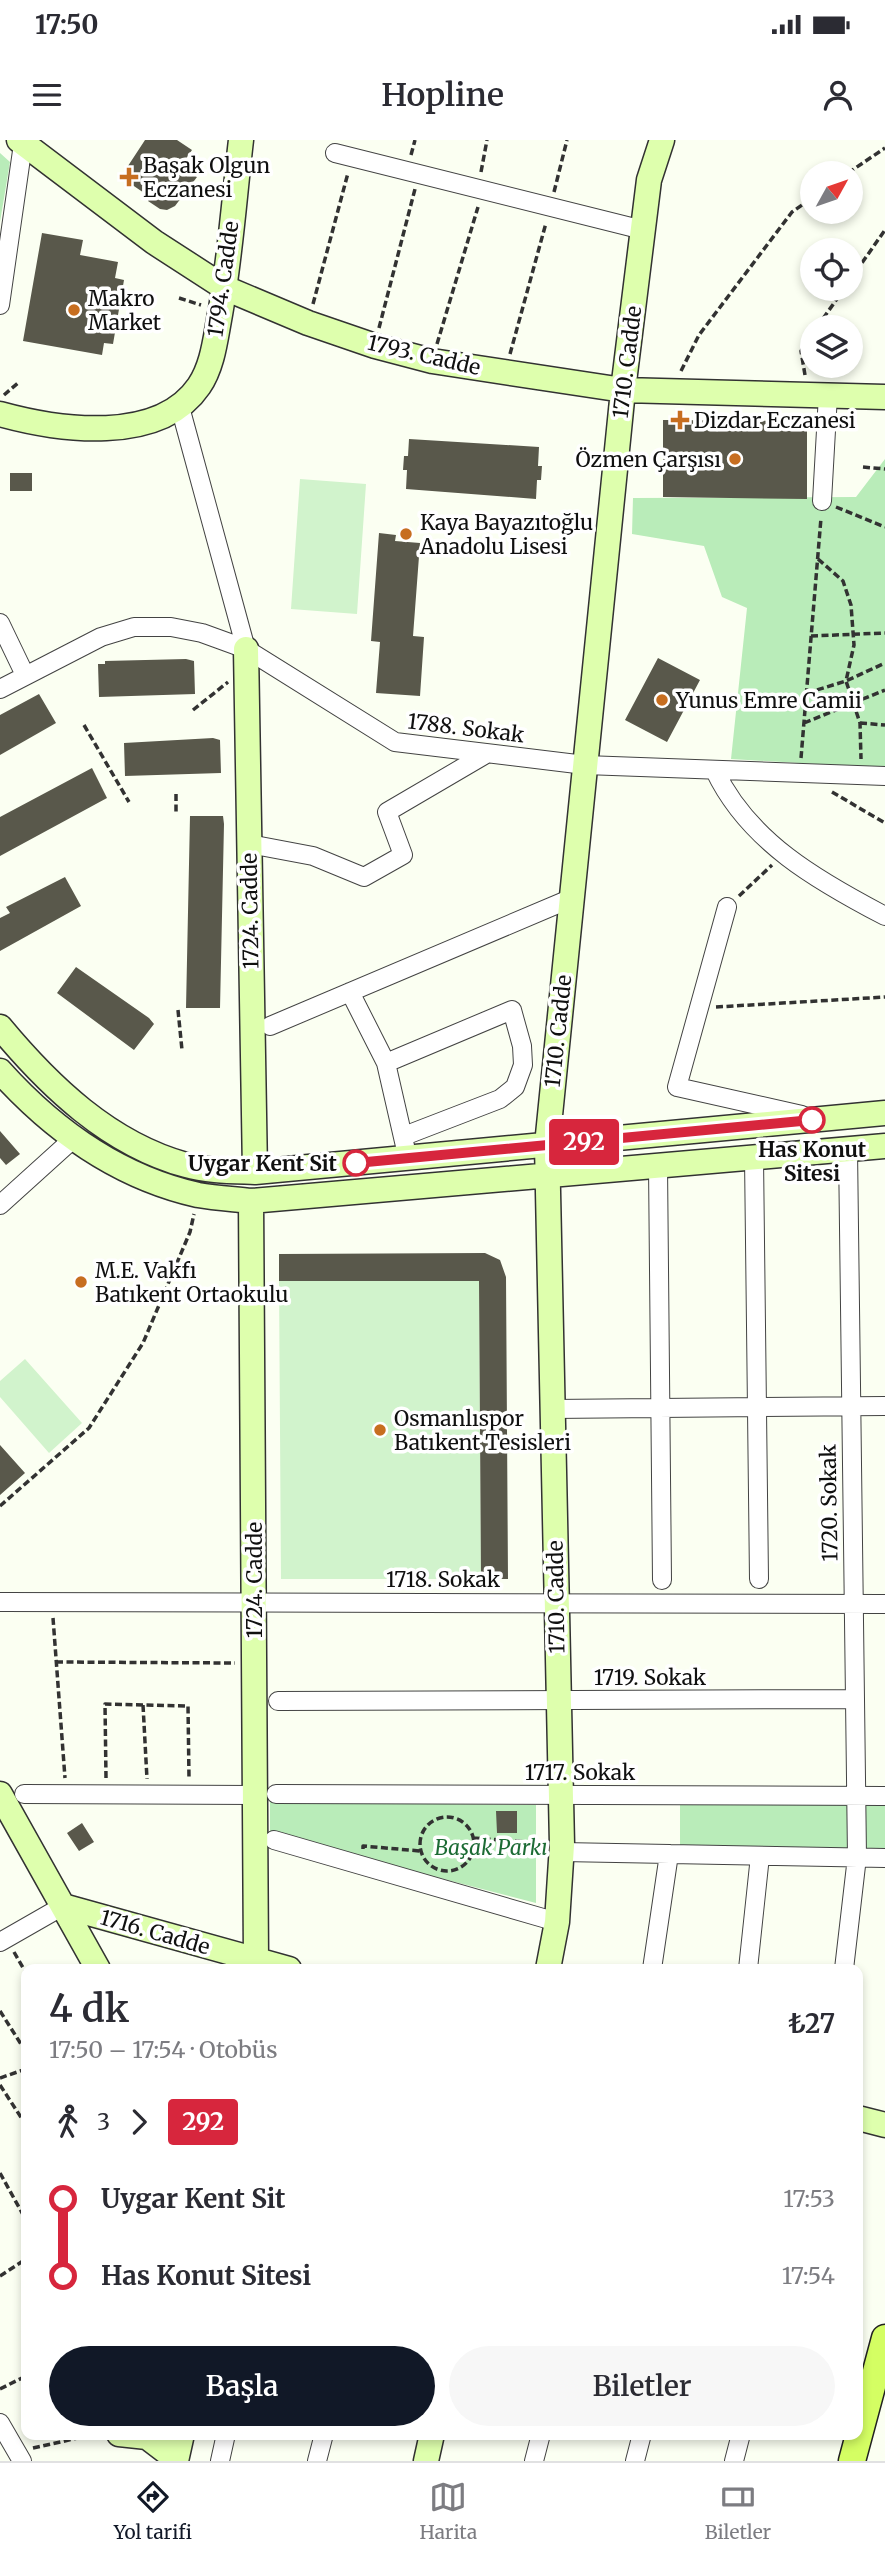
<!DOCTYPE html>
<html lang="tr">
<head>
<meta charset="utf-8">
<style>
	body { margin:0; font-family:Merriweather,serif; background:#f7f7f7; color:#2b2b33; height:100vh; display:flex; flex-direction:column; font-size:26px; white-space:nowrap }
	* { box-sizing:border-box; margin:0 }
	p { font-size:23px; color:#7c7c81 }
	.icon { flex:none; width:38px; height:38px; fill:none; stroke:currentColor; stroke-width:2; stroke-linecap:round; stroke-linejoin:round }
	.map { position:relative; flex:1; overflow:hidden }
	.drawer { position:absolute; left:21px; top:1824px; width:842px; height:476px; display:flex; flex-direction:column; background:#fff; border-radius:14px; box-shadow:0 4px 10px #0003 }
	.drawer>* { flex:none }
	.badge { padding:0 14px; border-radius:5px; font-size:24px; line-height:46px }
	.needle { width:46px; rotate:50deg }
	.tools { position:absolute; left:800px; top:21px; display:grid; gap:14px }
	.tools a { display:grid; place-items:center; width:63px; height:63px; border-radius:50%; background:#fff; box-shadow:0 4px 10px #0003; font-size:35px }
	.map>.badge { position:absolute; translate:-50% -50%; box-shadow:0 0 0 4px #fff }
	.legs { display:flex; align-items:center; gap:10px; height:77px; padding:0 28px; font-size:23px }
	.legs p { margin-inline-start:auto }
	.head { display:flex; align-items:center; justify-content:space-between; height:119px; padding:0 28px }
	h1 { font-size:38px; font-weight:600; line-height:52px }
	.action { display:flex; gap:14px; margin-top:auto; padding:14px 28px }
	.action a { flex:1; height:80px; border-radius:42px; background:#111827; color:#fff; font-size:28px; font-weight:600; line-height:80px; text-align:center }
	.action a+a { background:#f7f7f7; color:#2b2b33 }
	ul { padding:0 28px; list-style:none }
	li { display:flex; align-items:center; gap:24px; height:77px; font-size:26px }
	li i { display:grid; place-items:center; width:10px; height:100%; margin:0 9px; background:currentColor }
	li i::after { content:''; width:18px; height:18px; margin:-9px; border:5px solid; border-radius:50%; background:#fff }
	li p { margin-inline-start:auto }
	li:first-child i { background:linear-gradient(#0000 50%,currentColor 0) }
	li:last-child i { background:linear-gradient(currentColor 50%,#0000 0) }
	.status { display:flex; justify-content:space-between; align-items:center; height:49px; padding:0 35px; background:#fff; direction:ltr }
	.status svg { height:19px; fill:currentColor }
	header { display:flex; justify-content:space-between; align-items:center; height:91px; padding:0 28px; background:#fff; font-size:32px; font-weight:600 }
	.dock { display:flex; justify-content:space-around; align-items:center; height:98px; border-top:2px solid #e1e1e2; background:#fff; font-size:19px; color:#7c7c81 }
	.dock a { display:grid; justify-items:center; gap:4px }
	.dock .current { color:#111827 }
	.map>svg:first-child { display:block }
</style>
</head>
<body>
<div class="status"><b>17:50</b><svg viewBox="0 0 49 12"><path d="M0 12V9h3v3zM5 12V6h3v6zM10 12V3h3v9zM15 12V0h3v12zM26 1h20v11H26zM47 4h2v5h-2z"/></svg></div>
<header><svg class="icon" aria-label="menu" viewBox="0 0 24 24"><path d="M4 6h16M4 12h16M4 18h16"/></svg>Hopline<svg class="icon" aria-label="person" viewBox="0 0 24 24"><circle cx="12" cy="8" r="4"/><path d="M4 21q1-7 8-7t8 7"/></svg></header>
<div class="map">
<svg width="885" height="2321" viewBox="0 0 885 2321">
	<rect width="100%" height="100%" fill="#fbfff2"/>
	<path fill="#b9ecb9" d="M0,13L10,22L0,82Z
		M885,319V628L731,619L747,468L722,457L704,406L632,394L633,358L856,357Z
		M680,1659L885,1660V1711H680Z
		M270,1662L536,1665V1763L270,1694Z"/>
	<path fill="#d1f3cc" d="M300,339L366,344L357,474L291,469Z
		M279,1141H479L481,1439H281Z
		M25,1219L82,1283L49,1313L0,1257V1241Z"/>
	<path fill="#59584b" d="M145,0H177L192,10L181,26L197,37L175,66L167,70L160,69L148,61L150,57L128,42L124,35L126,29Z
		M42,93L83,100L80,115L118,122L115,138L124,140L113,204L104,203L102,215L23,201Z
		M663,280L807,281V359L663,357Z
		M409,299L539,307L538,326H542L541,340H537L536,359L406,349L407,330H403L404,316H408Z
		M10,333H32V351H10Z
		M379,393L396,395L395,401L420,403L413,496L424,497L420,556L376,553L380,502L371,501Z
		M658,518L700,540L667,602L625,580Z
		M186,519L194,521L195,554L99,557L98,524H105V521Z
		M39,554L56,583L0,615V575Z
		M213,598L220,600L221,633L125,636L124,603Z
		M92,628L107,658L0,716V677Z
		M190,676H223L224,684L220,868H186Z
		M65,737L81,766L0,811V778L10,773L6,767Z
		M76,827L149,878L154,884L134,910L57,853Z
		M0,991L20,1014L6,1025L0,1018Z
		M485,1113L500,1120L506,1137L508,1439H481L479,1141H279V1114Z
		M0,1305L25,1333L0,1355Z
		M496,1671H517V1693H497Z
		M82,1683L94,1702L79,1711L67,1693Z"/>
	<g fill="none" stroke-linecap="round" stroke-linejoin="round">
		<g stroke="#434343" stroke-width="20">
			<path id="street" d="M335,13L643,90
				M0,165L23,4
				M180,267L246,509
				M822,361L828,255
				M0,483L25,535
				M0,549L101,497L134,487H171L202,493L246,509L395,602L585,625L885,636
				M715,631C749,702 818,741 885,776
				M249,704L313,716L364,737L403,715L387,672L486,614
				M727,767L677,947L802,975
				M350,852L386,923L405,1006
				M270,886L572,758
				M386,923L512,870L522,906L523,925L515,947L500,959L404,996
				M754,1017L759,1439
				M658,1025L662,1440
				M0,1065L73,999
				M552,1269L885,1266
				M0,1462L885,1464
				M278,1561L854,1559
				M24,1654L255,1655
				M276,1654L885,1656
				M274,1700L557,1782
				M562,1712L885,1718
				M0,1802L63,1766
				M652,1829L669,1714
				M748,1829L760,1716
				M844,1829L857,1717L848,1009
				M0,2283L22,2321
				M220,2321L226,2294
				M317,2321L324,2294
				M534,2321L541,2294
				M635,2321L642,2294
				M734,2321L741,2294"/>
		</g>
		<g stroke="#323232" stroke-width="27">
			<path id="secondary" d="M19,0L154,102L225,148L308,183L375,206L432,221L623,250L885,257
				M0,274C58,290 159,305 199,246C212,227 215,202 219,180C230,121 234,60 241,0
				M246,509L255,1032
				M0,887C49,946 109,1004 186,1025C208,1031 232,1031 255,1032L885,973
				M0,931C54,991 118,1037 198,1055C215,1058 233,1059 251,1061L885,1006
				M251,1061L256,1820
				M0,1654L98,1829
				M63,1766L289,1829
				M548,1829L557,1782L562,1705L547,1005L623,250L649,40L662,0
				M858,1978L885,1985
				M119,2294L147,2297L176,2319
				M176,2321L182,2294
				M426,2321L432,2294"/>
		</g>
		<g stroke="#212121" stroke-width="29">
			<path id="primary" d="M852,2321L885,2198"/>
		</g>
		<path stroke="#323232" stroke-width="3.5" stroke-dasharray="7 3.5" stroke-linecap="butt" d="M411,15L415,0
			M481,32L487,0
			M848,33L885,8
			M554,52L567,0
			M850,140L885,90
			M179,158L201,165
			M313,164L348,33
			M817,187L844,149
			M379,188L415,49
			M437,204L478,67
			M510,214L546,83
			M681,231L699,195L792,72L812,58
			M805,235L801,211L812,195
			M4,255L18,243
			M863,327L885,329
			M836,367L885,387
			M818,419L843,441L851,465L854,505L846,541L860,583L861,619
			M811,496L885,493
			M807,553L846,541L885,523
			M193,570L228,542
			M804,583L885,550
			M860,583L885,585
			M84,585L129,662
			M801,618L821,378
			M832,652L885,683
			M176,654V675
			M739,756L772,725
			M716,867L885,857
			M178,870L182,910
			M0,1366L89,1288L143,1203L190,1092L194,1074
			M53,1478L65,1638
			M56,1522L235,1523
			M143,1565L147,1639
			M106,1638L105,1564L188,1566L189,1638
			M420 1704a27 27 0 1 1 54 0a27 27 0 1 1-54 0Z
			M473,1698L541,1703
			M363,1709V1706L420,1711
			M14,1812L26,1833
			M0,1871L26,1912
			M0,1938L26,1929
			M0,1945L26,1985
			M0,2033L26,2080
			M0,2136L26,2119
			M0,2249L26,2236
			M33,2308L96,2294"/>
		<use href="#street" stroke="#fff" stroke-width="18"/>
		<use href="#secondary" stroke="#deffad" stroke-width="24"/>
		<use href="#primary" stroke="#d4fe63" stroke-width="26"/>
	</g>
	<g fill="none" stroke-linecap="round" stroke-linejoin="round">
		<g stroke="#fff" stroke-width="16">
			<path id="line-1" d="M356,1023L812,980"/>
		</g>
		<use href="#line-1" stroke="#d7263d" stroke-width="10"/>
	</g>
	<g fill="#c76e20" stroke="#fff" stroke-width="2.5">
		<path d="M125.5 26.5h7v7h7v7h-7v7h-7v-7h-7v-7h7z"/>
		<circle cx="74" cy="170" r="7"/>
		<path d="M676.5 269.5h7v7h7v7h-7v7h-7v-7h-7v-7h7z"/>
		<circle cx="735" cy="319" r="7"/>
		<circle cx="406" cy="394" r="7"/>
		<circle cx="662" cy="560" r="7"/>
		<circle cx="81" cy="1142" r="7"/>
		<circle cx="380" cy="1290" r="7"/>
	</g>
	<g fill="#fff" stroke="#d7263d" stroke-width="3.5">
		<circle cx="812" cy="980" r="12"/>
		<circle cx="356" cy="1023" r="12"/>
	</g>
	<g text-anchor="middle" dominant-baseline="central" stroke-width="7" stroke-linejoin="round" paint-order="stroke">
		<g font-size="21" fill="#101010" stroke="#fff" text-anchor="start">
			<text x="143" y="25">Başak Olgun<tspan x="143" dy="24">Eczanesi</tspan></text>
			<text x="88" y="158">Makro<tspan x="88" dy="24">Market</tspan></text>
			<text x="694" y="280">Dizdar Eczanesi</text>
			<text x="721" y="319" text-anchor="end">Özmen Çarşısı</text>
			<text x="420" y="382">Kaya Bayazıtoğlu<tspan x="420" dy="24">Anadolu Lisesi</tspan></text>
			<text x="676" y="560">Yunus Emre Camii</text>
			<text x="95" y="1130">M.E. Vakfı<tspan x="95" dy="24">Batıkent Ortaokulu</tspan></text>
			<text x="394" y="1278">Osmanlıspor<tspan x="394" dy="24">Batıkent Tesisleri</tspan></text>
		</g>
		<g font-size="21" fill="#101010" stroke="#fff">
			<text transform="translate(223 139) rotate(-82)">1794. Cadde</text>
			<text transform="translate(424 215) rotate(13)">1793. Cadde</text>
			<text transform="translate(627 222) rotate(-83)">1710. Cadde</text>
			<text transform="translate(466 588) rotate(7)">1788. Sokak</text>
			<text transform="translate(250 771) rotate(-91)">1724. Cadde</text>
			<text transform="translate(558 891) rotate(-84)">1710. Cadde</text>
			<text transform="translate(829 1363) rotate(-91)">1720. Sokak</text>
			<text x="443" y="1439">1718. Sokak</text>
			<text transform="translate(254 1440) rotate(-90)">1724. Cadde</text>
			<text transform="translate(556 1457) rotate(-91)">1710. Cadde</text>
			<text x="650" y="1537">1719. Sokak</text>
			<text x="580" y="1632">1717. Sokak</text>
			<text transform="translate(155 1792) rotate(16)">1716. Cadde</text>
		</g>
		<g font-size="21" font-weight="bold" fill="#101010" stroke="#fff">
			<text x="812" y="1009">Has Konut<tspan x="812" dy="24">Sitesi</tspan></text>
			<text x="337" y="1023" text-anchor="end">Uygar Kent Sit</text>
		</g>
		<g font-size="21" font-style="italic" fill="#1c6b34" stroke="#fff">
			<text x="491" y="1707">Başak Parkı</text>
		</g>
	</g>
</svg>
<div class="tools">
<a><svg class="needle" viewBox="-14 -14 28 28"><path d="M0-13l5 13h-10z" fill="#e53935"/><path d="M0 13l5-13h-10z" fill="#7c7c81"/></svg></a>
<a><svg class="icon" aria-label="locate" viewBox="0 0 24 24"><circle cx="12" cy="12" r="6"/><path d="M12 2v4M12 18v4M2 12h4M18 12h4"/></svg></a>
<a><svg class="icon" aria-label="layers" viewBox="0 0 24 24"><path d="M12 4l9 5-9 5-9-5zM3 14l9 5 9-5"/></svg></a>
</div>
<b class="badge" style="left:584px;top:1002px;background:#d7263d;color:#fff">292</b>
<section class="drawer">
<div class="head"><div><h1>4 dk</h1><p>17:50 – 17:54 · Otobüs</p></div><b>₺27</b></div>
<div class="legs"><svg class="icon" aria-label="walk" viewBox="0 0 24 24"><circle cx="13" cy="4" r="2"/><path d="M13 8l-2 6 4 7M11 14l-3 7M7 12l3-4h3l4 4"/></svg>3<svg class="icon" aria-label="forward" viewBox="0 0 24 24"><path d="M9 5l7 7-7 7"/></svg><b class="badge" style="background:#d7263d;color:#fff">292</b></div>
<ul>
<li><i style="color:#d7263d"></i><b>Uygar Kent Sit</b><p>17:53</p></li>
<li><i style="color:#d7263d"></i><b>Has Konut Sitesi</b><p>17:54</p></li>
</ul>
<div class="action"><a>Başla</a><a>Biletler</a></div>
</section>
</div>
<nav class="dock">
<a class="current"><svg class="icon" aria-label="directions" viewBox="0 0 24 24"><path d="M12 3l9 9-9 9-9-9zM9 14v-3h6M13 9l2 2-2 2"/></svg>Yol tarifi</a>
<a><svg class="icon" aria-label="map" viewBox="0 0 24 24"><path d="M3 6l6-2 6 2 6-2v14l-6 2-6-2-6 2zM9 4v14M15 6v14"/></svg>Harita</a>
<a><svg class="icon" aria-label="tickets" viewBox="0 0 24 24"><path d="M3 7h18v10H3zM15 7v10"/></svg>Biletler</a>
</nav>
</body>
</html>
